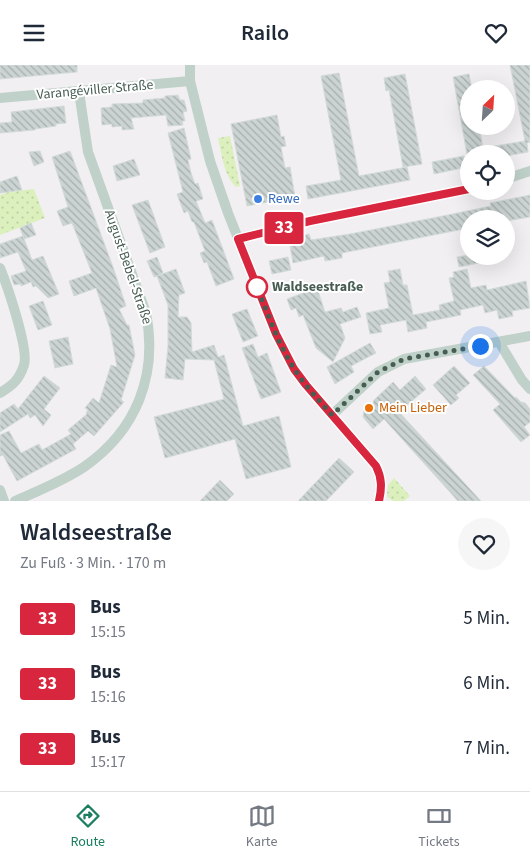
<!DOCTYPE html>
<html lang="de">
<head>
<meta charset="utf-8">
<style>
	body { margin:0; font-family:"Source Sans 3",sans-serif; background:#f6f6f7; color:#1f2937; height:100vh; display:flex; flex-direction:column; font-size:19px; white-space:nowrap }
	* { box-sizing:border-box; margin:0 }
	p { font-size:16px; color:#747a83 }
	.icon { flex:none; width:28px; height:28px; fill:none; stroke:currentColor; stroke-width:2; stroke-linecap:round; stroke-linejoin:round }
	.map { position:relative; height:436px; overflow:hidden }
	.sheet { display:flex; flex-direction:column; background:#fff; flex:1 }
	.sheet>* { flex:none }
	.badge { padding:0 10px; border-radius:4px; font-size:18px; line-height:32px }
	.needle { width:32px; rotate:25deg }
	.controls { position:absolute; left:460px; top:15px; display:grid; gap:10px }
	.controls a { display:grid; place-items:center; width:55px; height:55px; border-radius:50%; background:#fff; box-shadow:0 5px 20px #0002; font-size:25px }
	.you { position:absolute; width:25px; height:25px; margin:-12px; border:4px solid #fff; border-radius:50%; background:#1a73e8; box-shadow:0 0 0 8px #1a73e833 }
	.map>.badge { position:absolute; translate:-50% -50%; box-shadow:0 0 0 2px #fff }
	.round { display:grid; place-items:center; flex:none; width:52px; height:52px; border-radius:26px; background:#f6f6f7 }
	.overview { display:flex; align-items:center; justify-content:space-between; height:85px; padding:0 20px }
	h1 { font-size:24px; font-weight:600; line-height:38px }
	ul { padding:0; list-style:none }
	li { display:flex; align-items:center; gap:15px; height:65px; padding:0 20px }
	li div { flex:1 }
	li b { display:block; font-size:19px }
	li em { font-style:normal }
	li .badge { min-width:55px; font-weight:700; text-align:center }
	header { display:flex; justify-content:space-between; align-items:center; height:65px; padding:0 20px; background:#fff; font-size:22px; font-weight:600 }
	.tab-bar { display:flex; justify-content:space-around; align-items:center; height:70px; border-top:1px solid #e0e1e3; background:#fff; font-size:14px; color:#747a83 }
	.tab-bar a { display:grid; justify-items:center; gap:2px }
	.tab-bar .active { color:#1a7e5f }
	.map>svg:first-child { display:block }
</style>
</head>
<body>
<header><svg class="icon" aria-label="menu" viewBox="0 0 24 24"><path d="M4 6h16M4 12h16M4 18h16"/></svg>Railo<svg class="icon" aria-label="heart" viewBox="0 0 24 24"><path d="M12 20l-8-8c-3-5 5-10 8-4 3-6 11-1 8 4z"/></svg></header>
<div class="map">
<svg width="530" height="436" viewBox="0 0 530 436">
	<defs>
		<pattern id="grass-dots" width="8" height="8" patternUnits="userSpaceOnUse" patternTransform="scale(1.25)"><rect width="8" height="8" fill="#dbf0bd"/><path d="M2 2h.1M6 6h.1" fill="none" stroke="#bdd0a4" stroke-width="1.8" stroke-linecap="round"/></pattern>
		<pattern id="building-back-hatch" width="6" height="6" patternUnits="userSpaceOnUse" patternTransform="scale(1.25)"><rect width="6" height="6" fill="#cbd4d2"/><path d="M-1 5l2 2M0 0l6 6M5-1l2 2" fill="none" stroke="#a7afad"/></pattern>
	</defs>
	<rect width="100%" height="100%" fill="#f2eff2"/>
	<path fill="url(#grass-dots)" d="M230,71L240,121L236,122C223,109 222,89 218,73Z
		M34,124L45,153L0,170V130L8,127Z
		M394,413L410,431L404,436H393L387,432L388,420Z"/>
	<path fill="url(#building-back-hatch)" stroke="#d3dbd9" d="M0,0H77V7L0,14Z
		M510,0H530V77L527,78L528,87L506,91V89H467L453,12L469,9L472,24H469V61H479L483,83L525,76Z
		M339,8L359,111L407,102L410,115L308,134L306,121L341,115L321,11Z
		M405,9L422,99L403,102L389,25L386,26L384,13Z
		M178,30L180,35H184L187,46L183,47L185,56H182L183,60L168,61L166,50L131,53L134,64L122,65V61L112,62V59L102,60L101,43L112,42V39L143,38V35L165,33V31Z
		M64,41L66,58L56,59V61L35,64V65L0,68V58L12,57L11,47Z
		M277,50L281,72L284,71L286,81L281,82L285,103L290,102L295,132L247,141L231,59Z
		M184,63L191,94L188,95L191,108L195,119L198,118L203,134L196,136L205,158L212,155L234,214L216,221L207,197L204,198L200,188L205,186L194,157H192L188,146L184,148L177,129L183,127L168,68Z
		M40,86L44,97L34,101L29,87Z
		M70,86L113,202L126,241L119,244L127,260H129L135,290L121,335L124,337L94,371L88,366L73,379L76,384L17,416L3,390L0,391V370L9,366L21,388L39,379L42,385L71,369L68,365L87,349L86,348L88,345L85,343L93,333L99,338L111,300L117,302L110,264L96,223L74,231L69,216L92,208L72,158L63,161L57,146L68,142L52,92Z
		M464,91L467,102L434,109L432,97Z
		M134,94L140,110L117,116L113,101Z
		M17,111L22,125L0,128V117Z
		M530,130V152L506,156V154H469V163L342,188V193L325,196L324,191L293,198L290,181L300,179L298,171L309,169L311,175L350,169L448,150L491,141L490,138Z
		M148,135L165,182L150,188L132,140Z
		M31,158L36,170L24,174L20,163Z
		M23,171L32,195L43,191L59,229L48,233L36,221L33,222L31,217L21,221V219L14,220L11,211L26,206L18,187L0,193V179Z
		M469,190V191H487L488,196L459,202L457,192Z
		M157,192L163,208L157,211L176,204L185,228L179,230L178,252H187L191,258L192,287L214,280L218,292L224,290L243,361L279,351L291,402L246,414L235,374L165,393L154,352L224,334L214,295L185,294L183,315L165,313L168,281V240L157,211L154,212L147,196Z
		M288,192L291,205L272,209L269,196Z
		M400,204L403,220H407L413,250L440,245L439,240L454,236L449,213L454,212L453,207L467,204L471,223L486,220L487,225L526,216L530,243L512,246L513,251L499,254L497,245L485,248L483,240L460,245L461,250L426,257L427,263L408,267L406,255L380,260L382,267L370,269L366,248L389,243L384,218L390,217L388,206Z
		M317,223L325,247L341,243L343,247L357,242L361,252L340,259L345,273L333,297L316,283L303,250L299,252L296,243L291,245L287,234Z
		M43,236L52,260L38,265L29,241Z
		M247,244L258,271L243,277L232,249Z
		M68,272L73,299L55,303L49,276Z
		M370,278L376,288L351,301L354,307L335,319L327,302Z
		M253,279L258,292L267,288L281,327L261,334L242,283Z
		M454,301L470,318L456,330L459,333L451,340L433,320Z
		M484,301L515,333L516,332L521,337L525,338L530,344V357L524,362L530,370L521,377L493,345L500,339L473,310Z
		M44,311L60,323L44,344L51,350L43,361L35,350L30,353L28,349L0,367V348L14,339L18,344Z
		M415,311L426,324L399,347L481,436H458L384,354L373,364L363,352L364,346L374,337L373,336L393,317L400,325Z
		M339,393L354,407L326,436H298Z
		M220,415L234,429L227,436H200Z"/>
	<g fill="none" stroke-linecap="round" stroke-linejoin="round">
		<path stroke="#bfd1c9" stroke-width="10" d="M190,0V16L210,96L228,148L276,269L294,304L306,320L376,401C382,413 382,423 379,436
			M0,33L190,16
			M506,114L530,106
			M238,174L310,156L469,124
			M0,203C7,220 29,284 24,300C19,315 13,320 0,328
			M499,277L522,315L530,324
			M332,350L378,307L404,294L530,271
			M0,425L4,436
			M15,436C38,426 63,416 84,402C137,365 158,310 146,248L88,87L79,27"/>
	</g>
	<g fill="none" stroke-linecap="round" stroke-linejoin="round">
		<g stroke="#fff" stroke-width="11">
			<path id="line" d="M379,436C382,423 382,413 376,401L306,320L294,304L276,269L238,174L310,156L469,124"/>
		</g>
		<use href="#line" stroke="#d7263d" stroke-width="8"/>
		<path stroke="#475d52" stroke-width="5" stroke-dasharray="0 9" d="M257,222L256,220C268,249 278,279 295,305C305,321 319,335 332,350L378,307L404,294L480,281"/>
	</g>
	<circle fill="#3f7fe0" stroke="#fff" stroke-width="2" cx="258" cy="134" r="5"/>
	<circle fill="#fff" stroke="#d7263d" stroke-width="2.5" cx="257" cy="222" r="10"/>
	<circle fill="#e8710a" stroke="#fff" stroke-width="2" cx="369" cy="343" r="5"/>
	<g text-anchor="middle" dominant-baseline="central" stroke-width="4" stroke-linejoin="round" paint-order="stroke">
		<g font-size="14" fill="#475d52" stroke="#fff">
			<text transform="translate(95 25) rotate(-5)">Varangéviller Straße</text>
			<text transform="translate(128 202) rotate(71)">August-Bebel-Straße</text>
		</g>
		<g font-size="14" fill="#366cbe" stroke="#fff" text-anchor="start">
			<text x="268" y="134">Rewe</text>
		</g>
		<g font-size="14" font-weight="bold" fill="#475d52" stroke="#fff" text-anchor="start">
			<text x="272" y="222">Waldseestraße</text>
		</g>
		<g font-size="14" fill="#c56008" stroke="#fff" text-anchor="start">
			<text x="379" y="343">Mein Lieber</text>
		</g>
	</g>
</svg>
<div class="controls">
<a><svg class="needle" viewBox="-14 -14 28 28"><path d="M0-13l5 13h-10z" fill="#e53935"/><path d="M0 13l5-13h-10z" fill="#747a83"/></svg></a>
<a><svg class="icon" aria-label="locate" viewBox="0 0 24 24"><circle cx="12" cy="12" r="6"/><path d="M12 2v4M12 18v4M2 12h4M18 12h4"/></svg></a>
<a><svg class="icon" aria-label="layers" viewBox="0 0 24 24"><path d="M12 4l9 5-9 5-9-5zM3 14l9 5 9-5"/></svg></a>
</div>
<div class="you" style="left:480px;top:281px"></div>
<b class="badge" style="left:284px;top:163px;background:#d7263d;color:#fff">33</b>
</div>
<section class="sheet">
<div class="overview"><div><h1>Waldseestraße</h1><p>Zu Fuß · 3 Min. · 170 m</p></div><a class="round"><svg class="icon" aria-label="heart" viewBox="0 0 24 24"><path d="M12 20l-8-8c-3-5 5-10 8-4 3-6 11-1 8 4z"/></svg></a></div>
<ul>
<li><span class="badge" style="background:#d7263d;color:#fff">33</span><div><b>Bus</b><p>15:15</p></div><em>5 Min.</em></li>
<li><span class="badge" style="background:#d7263d;color:#fff">33</span><div><b>Bus</b><p>15:16</p></div><em>6 Min.</em></li>
<li><span class="badge" style="background:#d7263d;color:#fff">33</span><div><b>Bus</b><p>15:17</p></div><em>7 Min.</em></li>
</ul>
</section>
<nav class="tab-bar">
<a class="active"><svg class="icon" aria-label="directions" viewBox="0 0 24 24"><path d="M12 3l9 9-9 9-9-9zM9 14v-3h6M13 9l2 2-2 2"/></svg>Route</a>
<a><svg class="icon" aria-label="map" viewBox="0 0 24 24"><path d="M3 6l6-2 6 2 6-2v14l-6 2-6-2-6 2zM9 4v14M15 6v14"/></svg>Karte</a>
<a><svg class="icon" aria-label="tickets" viewBox="0 0 24 24"><path d="M3 7h18v10H3zM15 7v10"/></svg>Tickets</a>
</nav>
</body>
</html>
